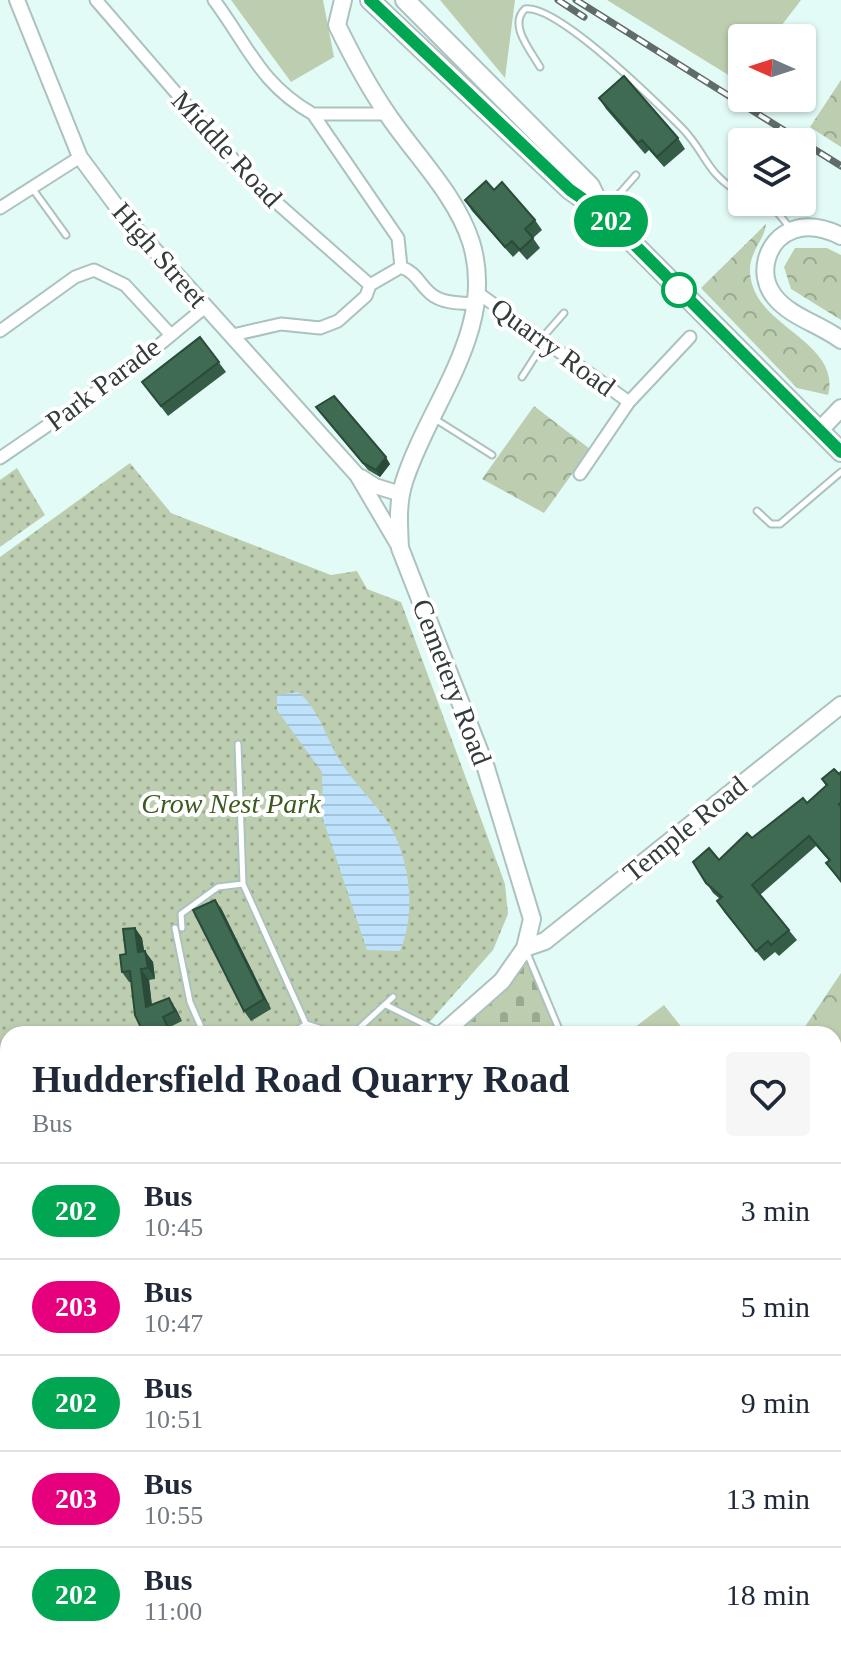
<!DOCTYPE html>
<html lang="en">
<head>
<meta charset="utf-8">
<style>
	body { margin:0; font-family:"Times New Roman",serif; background:#f6f6f7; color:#1f2937; height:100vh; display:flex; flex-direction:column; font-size:30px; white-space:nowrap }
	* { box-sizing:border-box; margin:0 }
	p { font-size:26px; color:#747a83 }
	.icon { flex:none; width:44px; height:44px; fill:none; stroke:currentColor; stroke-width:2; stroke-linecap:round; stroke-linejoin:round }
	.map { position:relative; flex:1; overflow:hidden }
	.details { position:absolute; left:0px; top:1026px; width:842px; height:634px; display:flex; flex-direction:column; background:#fff; border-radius:24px 24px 0 0; box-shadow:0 2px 6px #0004 }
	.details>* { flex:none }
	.badge { padding:0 16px; border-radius:26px; font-size:28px; line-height:52px }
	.needle { width:52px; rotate:273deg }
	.fabs { position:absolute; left:728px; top:24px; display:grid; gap:16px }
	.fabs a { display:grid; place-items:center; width:88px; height:88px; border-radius:8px; background:#fff; box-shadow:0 2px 6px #0004; font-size:40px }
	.map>.badge { position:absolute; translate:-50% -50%; box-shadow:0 0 0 4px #fff }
	.round { display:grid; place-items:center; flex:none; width:84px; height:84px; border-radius:8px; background:#f6f6f7 }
	.head { display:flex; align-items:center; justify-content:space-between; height:136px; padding:0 32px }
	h1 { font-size:38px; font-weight:700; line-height:60px }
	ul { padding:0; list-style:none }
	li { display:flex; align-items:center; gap:24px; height:96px; padding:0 32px; border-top:2px solid #e0e1e3 }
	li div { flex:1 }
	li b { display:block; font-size:30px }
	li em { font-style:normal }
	li .badge { min-width:88px; font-weight:700; text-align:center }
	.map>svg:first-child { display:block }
</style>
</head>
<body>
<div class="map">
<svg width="841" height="1659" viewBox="0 0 841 1659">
	<defs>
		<pattern id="forest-crowns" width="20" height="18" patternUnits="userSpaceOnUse" patternTransform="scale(2)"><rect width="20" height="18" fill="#bdceb0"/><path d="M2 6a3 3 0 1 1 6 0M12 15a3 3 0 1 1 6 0" fill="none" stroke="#9aa890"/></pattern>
		<pattern id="cemetery-stones" width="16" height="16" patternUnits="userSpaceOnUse" patternTransform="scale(2)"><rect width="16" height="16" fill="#bdceb0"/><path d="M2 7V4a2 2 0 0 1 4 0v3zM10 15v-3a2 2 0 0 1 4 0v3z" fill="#9aa890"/></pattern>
		<pattern id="park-dots" width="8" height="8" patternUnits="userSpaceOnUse" patternTransform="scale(2)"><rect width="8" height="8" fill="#bdceb0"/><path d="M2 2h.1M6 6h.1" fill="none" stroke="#9aa890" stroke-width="1.8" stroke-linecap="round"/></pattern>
		<pattern id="water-rules" width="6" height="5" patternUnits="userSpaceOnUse" patternTransform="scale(2)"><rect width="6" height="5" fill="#bfe2fc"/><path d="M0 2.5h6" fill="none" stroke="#a5c3d9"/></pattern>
	</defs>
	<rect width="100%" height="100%" fill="#e3fbf7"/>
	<path fill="#bdceb0" d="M231,0H323L334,57L291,82Z
		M440,0H515L505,78Z
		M607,0H801L772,38H742V76L738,81Z
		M664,1005L687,1034H626Z"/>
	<path fill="url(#forest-crowns)" d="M841,80V147L810,127Z
		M766,224C764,245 742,255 753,287C767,329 841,346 828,395L797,388L701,288Z
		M795,248H827L841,255V320L791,289L784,267Z
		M534,406L590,449L544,513L482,479Z
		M841,973V1083L834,1098V1034H800Z"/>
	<path fill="url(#cemetery-stones)" d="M525,948L564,1034H443Z
		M834,1217L841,1228V1659H503L497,1652H834Z
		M0,1427L8,1428V1652L0,1659Z"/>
	<path fill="url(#park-dots)" d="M130,463L171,513L331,575L357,571L367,589L401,602L505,884L508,914L493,950L419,1034H8V1403L0,1402V557Z
		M17,468L45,515L0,547V480Z"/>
	<path fill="url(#water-rules)" d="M298,692C319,709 325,736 339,759C351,780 370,797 384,817C410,853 417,911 400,951L367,950L323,819L322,772L277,710V695Z"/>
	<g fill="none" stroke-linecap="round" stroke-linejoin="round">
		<g stroke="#abc2bf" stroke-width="9">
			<path id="service" d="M540,67C531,51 508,25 525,9C557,4 656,102 681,127C707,153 705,174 742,194
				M32,188L66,235
				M758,202L777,212L791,229
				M606,209L636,175
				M542,338L564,313
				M522,377L545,341
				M435,419L492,455
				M757,511L771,524H780L841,472
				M238,744L243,884
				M175,928L190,1002L204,1034
				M182,928L181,914L218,887L243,884L306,1024L291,1034
				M527,953L561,1034
				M386,1005L438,1031
				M306,1024L337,1034L354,1033L393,997"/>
		</g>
		<g stroke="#abc2bf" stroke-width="15">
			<path id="minor" d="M96,0L252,181L370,285
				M214,0C249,47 260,84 313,114L398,238L401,267
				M313,114H387
				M0,208L80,157
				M478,293L629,402
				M0,331L75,277L94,270L125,285L170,334
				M233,335L281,324L320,328L338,321L366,296L370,285L401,267C417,273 419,284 431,294C443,304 462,303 477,304
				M0,458L130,369L204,308
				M580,474L629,402L690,337
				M497,1652L503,1659
				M117,1659L124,1652
				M269,1659L277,1652
				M452,1659L455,1652"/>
		</g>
		<g stroke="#abc2bf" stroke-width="18">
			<path id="tertiary" d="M17,0L80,157L123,215L357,475L400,548
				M361,477L375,486L401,494"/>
		</g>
		<g stroke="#abc2bf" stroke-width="20">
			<path id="secondary" d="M343,0L337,25C352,56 368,86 388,115C415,155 456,195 471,242C498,329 429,403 404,482C397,504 399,526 400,548L486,768L532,919L525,948L502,981L442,1034
				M841,236C827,229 809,224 793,230C766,240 757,274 774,296C790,317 820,324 841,340
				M819,431L841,408
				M525,948L545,941L841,705
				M5,1659L12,1652"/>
		</g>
		<g stroke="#abc2bf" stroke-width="22">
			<path id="trunk" d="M370,0L570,190L603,213L841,452
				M405,0L590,186L602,211"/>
		</g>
		<use href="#service" stroke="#fff" stroke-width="5"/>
		<use href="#minor" stroke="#fff" stroke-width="11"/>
		<use href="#tertiary" stroke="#fff" stroke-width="14"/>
		<use href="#secondary" stroke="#fff" stroke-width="16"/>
		<use href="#trunk" stroke="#fff" stroke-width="18"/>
		<g stroke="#5f6c6a" stroke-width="7">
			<path id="rail" d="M558,0L584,17
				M576,0L841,166"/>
		</g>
		<use href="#rail" stroke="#fff" stroke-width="4" stroke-dasharray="12" stroke-linecap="butt"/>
	</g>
	<path fill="#355c47" d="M599,98L678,138L685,149L664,167L649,150L645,154L606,109Z
		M494,190L535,220L542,230L533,238L540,248L527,260L519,251L513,257L472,211L465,200Z
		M200,337L226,372L168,416L142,382Z
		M316,407L390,464L380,477L368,470Z
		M841,772V883L826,863L829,861L816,846L760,895L797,940L779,956L775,952L764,961L724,912L717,901L720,899L713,893L693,862L719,860L807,803L826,786L822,779L839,774Z
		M215,900L222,910L271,1009L251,1021L244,1011Z
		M135,928L142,938L144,951L153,962L155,979L149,980L152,1005L176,1009L182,1021L170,1027L173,1034H144L132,982H129L122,972Z"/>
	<path fill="#2b4b39" d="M386,457L390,464L380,477L376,470Z
		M215,900L222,910L271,1009L264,999Z
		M135,928L142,938L146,962L138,952Z
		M145,951L153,962L155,979L148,968Z
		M141,969L149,980L153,1017L146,1007Z
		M169,998L176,1009L182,1021L175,1011Z"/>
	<path fill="#3e6b52" stroke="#2b4b39" stroke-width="2" d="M624,76L678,138L657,157L642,140L638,143L599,98Z
		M486,181L494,190L502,182L535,220L525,229L533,238L520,250L512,241L505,247L465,200Z
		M200,337L219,362L161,406L142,382Z
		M334,396L386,457L376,470L363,463L316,407Z
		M834,769L839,774L841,772V803L839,804L841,807V881L826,863L830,860L809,836L752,885L789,930L771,945L768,941L756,951L717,901L722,897L706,883L693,862L709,848L719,860L747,833L752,838L803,798L807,803L827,785L822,779Z
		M215,900L264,999L244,1011L193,910Z
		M135,928L138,952L145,951L148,968L141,969L146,1007L169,998L175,1011L163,1017L171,1034H144L135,1015L130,971L122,972L120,955L126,954L123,929Z"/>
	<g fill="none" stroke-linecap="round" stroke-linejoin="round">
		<g stroke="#fff" stroke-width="18">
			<path id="line" d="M370,0L570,190L603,213L841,452"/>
		</g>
		<use href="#line" stroke="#00a651" stroke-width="12"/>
	</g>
	<circle fill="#fff" stroke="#00a651" stroke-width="4" cx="679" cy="290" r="16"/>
	<g text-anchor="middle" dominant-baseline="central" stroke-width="8" stroke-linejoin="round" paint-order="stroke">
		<g font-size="28" fill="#333c3b" stroke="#fff">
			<text transform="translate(227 149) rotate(47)">Middle Road</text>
			<text transform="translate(160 255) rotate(49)">High Street</text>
			<text transform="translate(553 347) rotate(36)">Quarry Road</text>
			<text transform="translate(103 384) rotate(-37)">Park Parade</text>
			<text transform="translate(452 682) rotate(69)">Cemetery Road</text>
			<text transform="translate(685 829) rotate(-39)">Temple Road</text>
		</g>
		<g font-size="28" font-style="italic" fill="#3c5a1d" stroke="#fff">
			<text x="231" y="803">Crow Nest Park</text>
		</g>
	</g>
</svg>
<div class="fabs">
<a><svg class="needle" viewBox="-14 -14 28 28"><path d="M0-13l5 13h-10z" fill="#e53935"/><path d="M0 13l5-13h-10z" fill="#747a83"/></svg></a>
<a><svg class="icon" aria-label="layers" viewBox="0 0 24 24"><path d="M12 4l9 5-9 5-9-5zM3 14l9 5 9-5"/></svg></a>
</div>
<b class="badge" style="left:611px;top:221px;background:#00a651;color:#fff">202</b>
<section class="details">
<div class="head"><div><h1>Huddersfield Road Quarry Road</h1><p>Bus</p></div><a class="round"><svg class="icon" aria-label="heart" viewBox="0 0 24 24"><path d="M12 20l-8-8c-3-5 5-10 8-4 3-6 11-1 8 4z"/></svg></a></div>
<ul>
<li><span class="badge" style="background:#00a651;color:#fff">202</span><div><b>Bus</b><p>10:45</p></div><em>3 min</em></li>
<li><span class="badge" style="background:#e6007e;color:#fff">203</span><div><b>Bus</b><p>10:47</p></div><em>5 min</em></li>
<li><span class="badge" style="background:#00a651;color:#fff">202</span><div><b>Bus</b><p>10:51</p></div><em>9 min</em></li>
<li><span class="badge" style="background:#e6007e;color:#fff">203</span><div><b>Bus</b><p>10:55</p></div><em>13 min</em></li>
<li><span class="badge" style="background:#00a651;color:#fff">202</span><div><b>Bus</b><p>11:00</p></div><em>18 min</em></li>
</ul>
</section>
</div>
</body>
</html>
